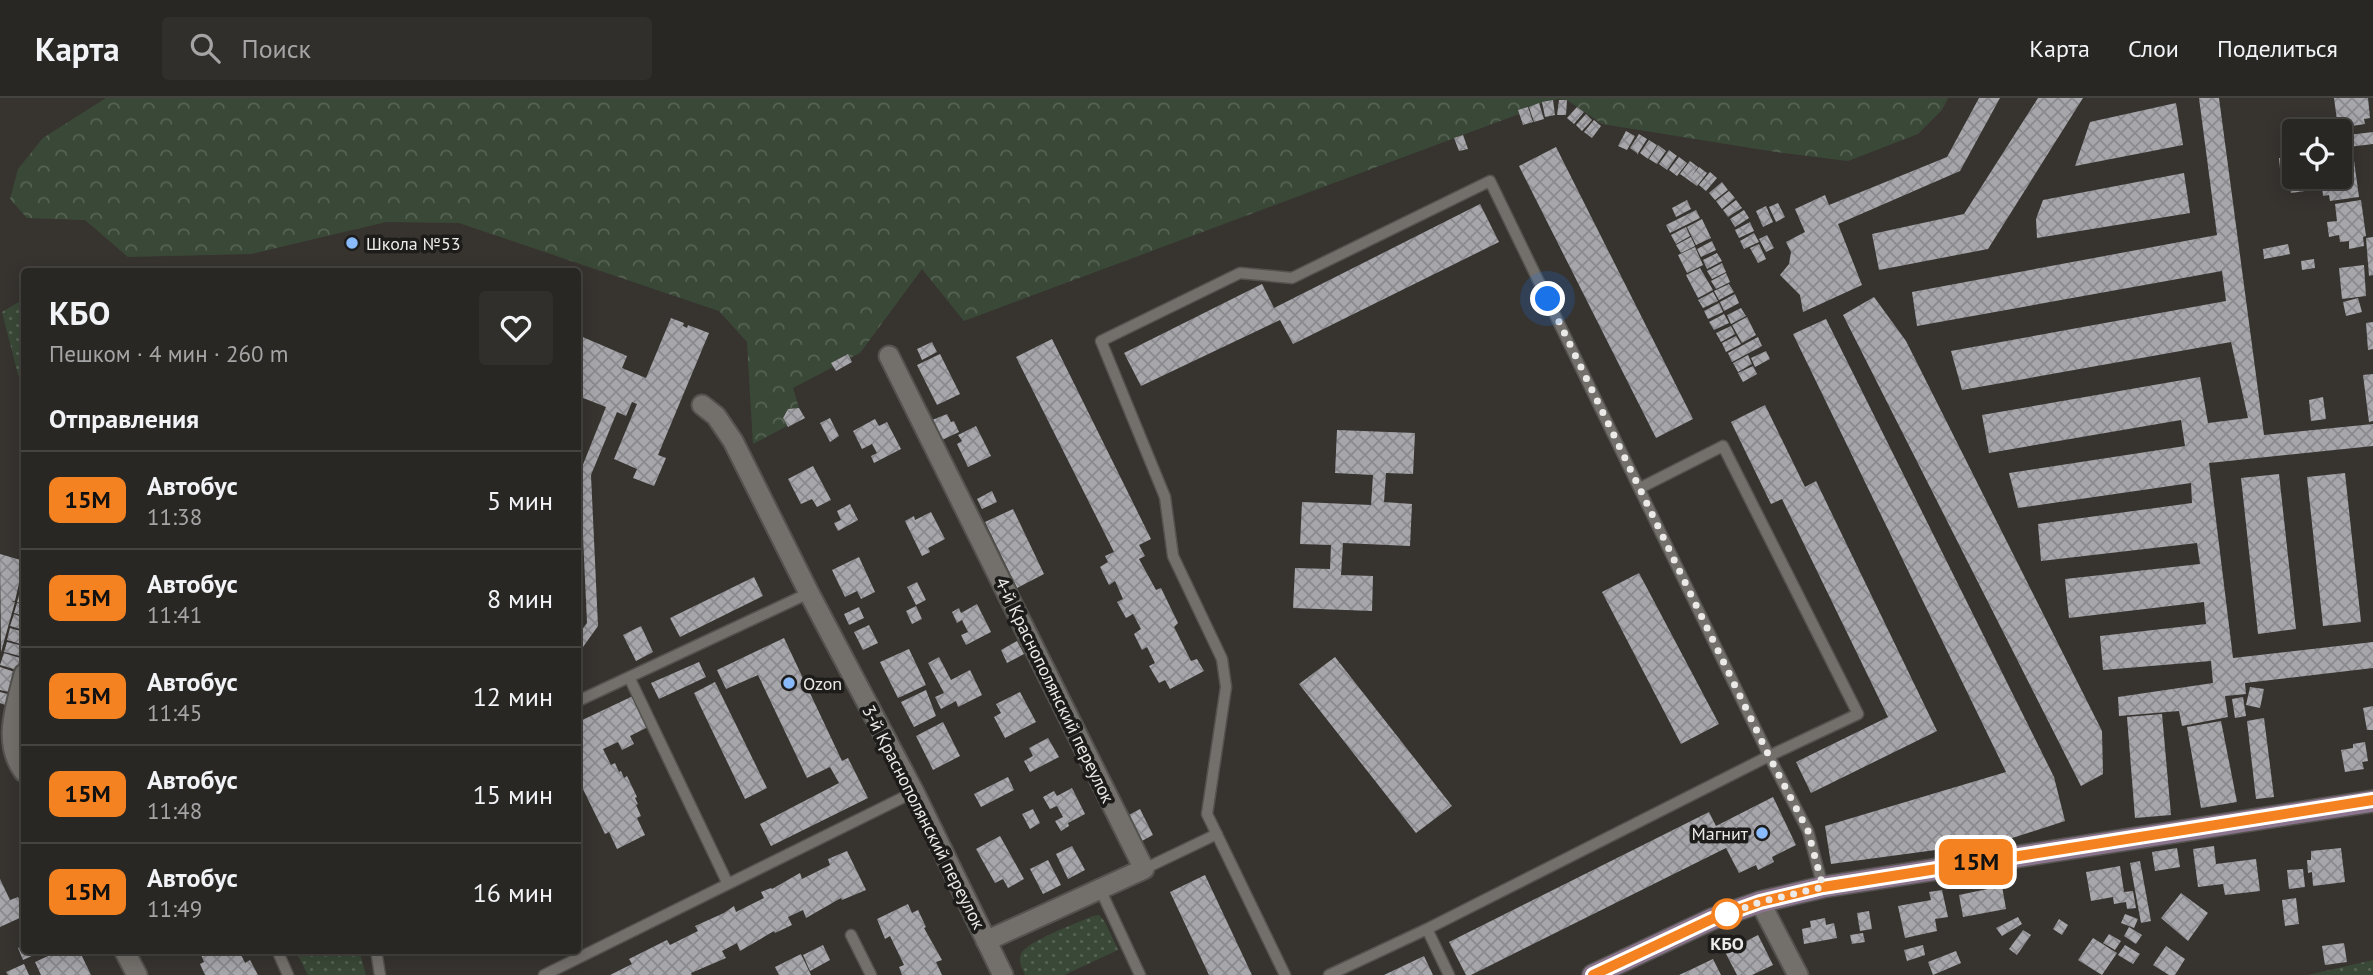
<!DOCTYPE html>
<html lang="ru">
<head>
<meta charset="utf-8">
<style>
	body { margin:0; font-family:"PT Sans",sans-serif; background:#312f2c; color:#f1f3f6; height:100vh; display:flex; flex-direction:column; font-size:26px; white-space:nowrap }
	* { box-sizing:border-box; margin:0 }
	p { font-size:23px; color:#a5a5a6 }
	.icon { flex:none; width:38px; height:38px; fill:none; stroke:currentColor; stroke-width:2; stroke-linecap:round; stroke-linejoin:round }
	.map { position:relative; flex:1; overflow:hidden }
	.sheet { position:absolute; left:21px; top:170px; width:560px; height:686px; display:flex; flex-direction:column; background:#292724; border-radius:7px; box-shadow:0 4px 18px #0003,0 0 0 2px #454441 }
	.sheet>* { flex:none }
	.badge { padding:0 14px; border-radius:10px; font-size:24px; line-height:46px }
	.tools { position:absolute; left:2282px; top:21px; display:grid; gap:14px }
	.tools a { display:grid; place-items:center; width:70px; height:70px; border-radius:7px; background:#292724; box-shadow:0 4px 18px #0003,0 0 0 2px #454441; font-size:35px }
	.you { position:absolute; width:35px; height:35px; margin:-18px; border:5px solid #fff; border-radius:50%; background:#1a73e8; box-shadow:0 0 0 10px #1a73e833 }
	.map>.badge { position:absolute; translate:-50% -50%; box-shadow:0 0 0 4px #fff }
	h2 { padding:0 28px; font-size:26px; line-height:63px }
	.round { display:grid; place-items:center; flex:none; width:74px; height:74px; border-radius:7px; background:#312f2c }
	.summary { display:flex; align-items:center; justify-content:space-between; height:119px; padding:0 28px }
	h1 { font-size:33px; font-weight:800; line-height:52px }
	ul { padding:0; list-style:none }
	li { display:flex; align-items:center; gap:21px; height:98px; padding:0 28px; border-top:2px solid #454441 }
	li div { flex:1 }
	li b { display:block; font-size:26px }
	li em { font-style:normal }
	li .badge { min-width:77px; font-weight:700; text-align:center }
	header { display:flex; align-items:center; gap:42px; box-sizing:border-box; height:98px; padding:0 35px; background:#292724; border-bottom:2px solid #454441 }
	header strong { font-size:33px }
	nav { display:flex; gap:38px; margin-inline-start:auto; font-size:24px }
	.search { width:490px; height:63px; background:#312f2c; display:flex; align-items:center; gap:18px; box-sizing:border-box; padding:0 24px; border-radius:7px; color:#a5a5a6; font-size:26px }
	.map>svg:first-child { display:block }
</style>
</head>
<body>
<header>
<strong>Карта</strong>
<div class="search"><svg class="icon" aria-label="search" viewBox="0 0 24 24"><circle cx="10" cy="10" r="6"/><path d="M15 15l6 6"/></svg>Поиск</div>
<nav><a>Карта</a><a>Слои</a><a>Поделиться</a></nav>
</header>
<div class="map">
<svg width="2373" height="877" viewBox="0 0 2373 877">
	<defs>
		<pattern id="grass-dots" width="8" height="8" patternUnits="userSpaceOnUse" patternTransform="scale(1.75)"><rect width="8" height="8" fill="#3a4937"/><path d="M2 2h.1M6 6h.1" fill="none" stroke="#576354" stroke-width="1.8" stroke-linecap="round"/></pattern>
		<pattern id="forest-crowns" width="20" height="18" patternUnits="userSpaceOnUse" patternTransform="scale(1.75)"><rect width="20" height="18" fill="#3a4937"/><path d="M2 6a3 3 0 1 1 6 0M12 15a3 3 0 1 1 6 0" fill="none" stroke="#576354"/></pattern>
		<pattern id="building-cross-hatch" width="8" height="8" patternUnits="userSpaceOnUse" patternTransform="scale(1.75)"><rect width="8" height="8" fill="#a6a6ab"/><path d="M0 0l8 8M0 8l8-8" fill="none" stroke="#8a898d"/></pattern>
	</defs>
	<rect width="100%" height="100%" fill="#373430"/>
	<path fill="url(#grass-dots)" d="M24,201V300L2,214Z
		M1099,817L1105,824L1118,852L1064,877H1025C1022,870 1018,864 1021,856C1025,844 1080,824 1093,818Z
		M295,852H359L366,877H308Z
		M2373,862V877H2308Z"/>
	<path fill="url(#forest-crowns)" d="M106,0H1948L1942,12L1918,36L1848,63L1776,54L1602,26L1567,2L1558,1L1518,12L1519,16L964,223L922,171L860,255L850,260L847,256L831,265L833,269L793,290L799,310L788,311L783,319L787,328L753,346L747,244L719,213L459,125L386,124L251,156L128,159L85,122L27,120L10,101L18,71L43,40Z"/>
	<path fill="url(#building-cross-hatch)" d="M1979,0H2000L1960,73L1838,126L1862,187L1803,214L1800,197L1780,177L1789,166L1791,154L1786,144L1805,134L1795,111L1825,97L1829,107L1947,59Z
		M2038,0H2083L1988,151L1879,172L1872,136L1964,116Z
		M2199,0H2219L2264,337L2373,326V348L2209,365L2233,560L2373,544V570L2245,585L2246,596L2225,598L2228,619L2182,628L2179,613L2119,618L2118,599L2213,585L2211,563L2103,572L2100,538L2206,526L2204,504L2069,520L2065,481L2200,466L2197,445L2041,463L2038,426L2192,405L2191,385L2018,410L2009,375L2185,348L2181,322L1989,355L1982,317L2200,279L2208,325L2248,320L2231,244L1962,292L1951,253L2226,203L2222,173L1917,228L1912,194L2217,137Z
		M2334,0H2368L2370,20L2364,21L2365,26L2338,30Z
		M1553,2L1555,17L1545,19L1542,4Z
		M1559,2H1567L1566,17H1557Z
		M1539,5L1544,21L1534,24L1529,9Z
		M2176,5L2183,47L2075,68L2090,24Z
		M1528,9L1533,24L1523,27L1518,12Z
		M1577,9L1584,14L1574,26L1567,20Z
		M1586,16L1592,22L1582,33L1576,27Z
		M1594,22L1601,28L1592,40L1584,34Z
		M1626,33L1635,38L1627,52L1618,48Z
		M2373,34V46L2340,50V38Z
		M1639,36L1647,41L1637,57V55L1630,50Z
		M1463,37L1468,51L1459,53L1454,40Z
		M1649,42L1657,47L1648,61L1640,55Z
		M1658,47L1666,53L1657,66L1649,61Z
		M1556,49L1693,321L1656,340L1519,68Z
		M1669,52L1677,58L1667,72L1659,66Z
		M2353,55L2359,99L2330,103L2329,97L2323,98L2322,88L2328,87L2327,79H2340V57Z
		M1679,59L1687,65L1677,78L1669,72Z
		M2294,59V70L2280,71L2279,60Z
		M1690,63L1698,69L1691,79L1699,69L1707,75L1697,88L1680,76Z
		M1710,74L1717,80L1706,93L1699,87Z
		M2184,75L2190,115L2037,140L2036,121L2043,102Z
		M2310,82L2312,92L2291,95L2289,85Z
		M1722,84L1728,92L1715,102L1709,95Z
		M1729,93L1735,100L1722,111L1716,103Z
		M1687,102L1691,111L1676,119L1672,110Z
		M1736,102L1742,110L1728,119L1723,112Z
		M2361,102L2366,138L2363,139L2364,148L2349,151V143L2340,144L2339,137L2329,139L2327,124L2337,123L2335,106Z
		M1778,105L1785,119L1776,124L1769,109Z
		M1480,106L1499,144L1293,246L1280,222L1141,288L1124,255L1262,186L1274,210Z
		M1766,108L1773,124L1763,129L1756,113Z
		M1696,112L1700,120L1670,135L1666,127Z
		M1744,112L1749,120L1735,129L1730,121Z
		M1702,121L1711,140L1696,147L1687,129Z
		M1750,124L1754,133L1739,140L1735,132Z
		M1686,129L1690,138L1676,146L1671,137Z
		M1754,135L1759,144L1744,151L1740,143Z
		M1767,137L1774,150L1766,154L1759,141Z
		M1691,139L1695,148L1681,155L1676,147Z
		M2373,139V177L2369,178L2366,140Z
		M1712,143L1716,152L1701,159L1697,151Z
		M1759,146L1766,161L1758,165L1750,150Z
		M2288,146L2290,156L2264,161L2263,151Z
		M1695,149L1703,167L1687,175L1678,157Z
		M1717,155L1722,163L1707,171L1703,162Z
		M2314,161L2315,170L2302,172L2301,163Z
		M1722,165L1726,174L1712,181L1707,173Z
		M2364,167L2366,198L2342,201L2339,170Z
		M1700,170L1713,192L1698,200L1686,177Z
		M1726,175L1730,184L1716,191L1711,183Z
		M1729,186L1734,194L1719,202L1714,193Z
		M1713,194L1718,203L1703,210L1698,202Z
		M1735,196L1739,205L1724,213L1720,204Z
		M1874,199L1906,243L2102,633L2103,676L2081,688L1843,217Z
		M2358,200L2362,214L2346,218L2343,204Z
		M1719,205L1723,214L1708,221L1704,213Z
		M1741,210L1746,218L1731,226L1727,217Z
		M1724,216L1729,225L1714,232L1709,224Z
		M1747,219L1756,237L1742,245L1732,227Z
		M671,220L684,225L683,228L687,230L688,227L709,235L658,357L666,360L654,388L633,380L637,371L614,361L637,306L632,304L626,318L617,314L591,377L598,528L578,556V537L587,525L580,374L606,309L578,298V237L627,258L622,270L646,280Z
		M1826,221L2054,679L2065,723L2003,743L1831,766L1825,728L2006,674L1793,236Z
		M2373,224V251L2368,252L2366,225Z
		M1731,228L1735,236L1721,244L1716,235Z
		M1736,238L1741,246L1726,254L1722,245Z
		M1758,239L1762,248L1732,264L1728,255Z
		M1052,241L1151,441L1139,447L1145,458L1139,461L1156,492L1161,490L1178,525L1174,529L1191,563L1197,561L1204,573L1170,591L1165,582L1159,585L1149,568L1155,565L1147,549L1142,552L1134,536L1141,531L1133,516L1126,520L1117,504L1123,501L1115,483L1109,487L1100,469L1108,464L1105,458L1114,454L1016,259Z
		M932,244L937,254L922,262L917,251Z
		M1766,253L1770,261L1755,269L1751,260Z
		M848,256L852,264L836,273L831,265Z
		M940,256L960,296L937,307L917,267Z
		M1748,257L1752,266L1738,274L1733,265Z
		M1753,268L1757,276L1743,284L1738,275Z
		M2373,276V323L2369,324L2363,277Z
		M2323,299L2326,321L2311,323L2309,302Z
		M1765,307L1805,389L1816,383L1937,633L1811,695L1796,664L1888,619L1782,401L1771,406L1731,324Z
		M799,310L805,320L788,329L783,320L788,311Z
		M947,316L951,324L954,323L959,334L942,342L932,322Z
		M830,320L839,338L830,344L820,325Z
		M875,321L879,328L887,324L901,351L874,365L871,358L877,355L872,346L862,351L853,333Z
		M976,328L991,358L968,369L957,346L962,343L958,337Z
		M1337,332L1415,335L1413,376L1386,375L1384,404L1412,406L1410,448L1343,445L1341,477L1373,478L1372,513L1293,510L1295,470L1330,471L1331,447L1300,446L1302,404L1371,407L1373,377L1335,375Z
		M813,368L831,402L817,409L812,401L801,406L788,381Z
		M2345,375L2361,524L2323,528L2307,379Z
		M2279,376L2296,531L2258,536L2241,380Z
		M992,393L997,404L982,411L977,401Z
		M850,406L858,422L838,433L834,425L841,422L837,413Z
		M1013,411L1044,476L1017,490L985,424Z
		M931,414L945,441L928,450L930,454L922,458L905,423L914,418L915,422Z
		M0,456L24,463L15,503H11L15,504L1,554Z
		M859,459L875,494L861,501L857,493L845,499L832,472Z
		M1639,475L1719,626L1681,646L1602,494Z
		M754,479L763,498L680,539L670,520Z
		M24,480V506L17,504Z
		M917,484L926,502L916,507L907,489Z
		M17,505L24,507V518L14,515Z
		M977,506L991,534L966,547L961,537L968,534L962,522L957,525L952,514L959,510L961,515Z
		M916,508L922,521L912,526L906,513Z
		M859,509L864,520L849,527L844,516Z
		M14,516L24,520V532L10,528Z
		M869,527L878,545L863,552L854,534Z
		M641,528L653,554L636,563L623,537Z
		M10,530L24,534V547L7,542Z
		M784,540L842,663L848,660L868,700L771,748L760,726L839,685L830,669L807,680L758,577L726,591L717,572Z
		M1017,543L1024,556L1007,565L1001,552Z
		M7,544L23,548L20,558L4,554Z
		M909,551L926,587L898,600L880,564Z
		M4,555L20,560L17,572L0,567Z
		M939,559L951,582L970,572L982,597L958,609L956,603L941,611L935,599L944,595L928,565Z
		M1335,559L1452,708L1416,735L1299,586Z
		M699,564L706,579L659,601L651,585Z
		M0,569L15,574L9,594L0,592Z
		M715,584L767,690L745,701L694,595Z
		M2250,589L2264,591L2260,610L2246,607Z
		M926,592L936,618L914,629L901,604Z
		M0,594L11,597L8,608L0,605Z
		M1020,594L1036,624L1005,640L994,619L1001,615L996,606Z
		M633,598L648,629L630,638L634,646L622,652L618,644L603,651L611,667L615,665L619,674L621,673L624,680L627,678L637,699L635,700L638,706L636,707L641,718L637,720L645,737L617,751L609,734L605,736L579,683L583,681L578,669V624Z
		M2243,599L2246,618L2235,620L2232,601Z
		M2373,608V632H2367L2363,610Z
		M2162,616L2171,717L2135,720L2127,619Z
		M2264,620L2274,699L2256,701L2247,623Z
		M2221,623L2237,704L2201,710L2187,629Z
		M943,624L960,658L933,672L916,638Z
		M1048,640L1059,659L1030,674L1024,663L1033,658L1029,650Z
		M2365,644L2368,663L2362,664L2364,671L2345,674L2341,652L2353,650V646Z
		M1008,679L1014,692L981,709L974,696Z
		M1072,690L1085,716L1068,725L1069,728L1061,733L1055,723L1063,719L1057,708L1050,711L1043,699L1054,693L1057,698Z
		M1773,699L1796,747L1772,759L1774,764L1758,772L1756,767L1739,775L1726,750L1471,877H1466L1449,844L1709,714L1716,728Z
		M1033,711L1040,725L1030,731L1022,716Z
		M1140,711L1153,737L1140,744L1127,718Z
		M1000,738L1024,781L1008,790L1003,781L995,785L976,751Z
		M1072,748L1085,772L1068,781L1056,756Z
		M2214,748L2216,766L2256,761L2260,793L2225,797L2223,786L2198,789L2193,751Z
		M2177,750L2180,769L2155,773L2152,754Z
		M2341,750L2345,784L2313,788L2312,774L2308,775L2307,762H2311V753Z
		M847,753L866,792L842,802L841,800L806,820L803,812L788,819L792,827L775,835L774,833L740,853L737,845L722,853L726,860L691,875L692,877H610L632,866L629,861L667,842L670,847L698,833L695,828L724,815L734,808L736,814L764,800L761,794L771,790L772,791L800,775L802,781L830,767L828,761Z
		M1048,762L1061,787L1043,796L1030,771Z
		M2140,763L2151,823L2141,825L2130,765Z
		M2120,768L2124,794L2133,793L2136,810L2127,811L2126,804L2114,806L2113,799L2091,803L2086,774Z
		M2303,771L2305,789L2289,791L2287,772Z
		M1205,777L1252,877H1209L1170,794Z
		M0,781L10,802L18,799L24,812V818L0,829Z
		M2002,788L2006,811L1963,819L1959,797Z
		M1942,792L1948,819L1935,821L1937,833L1905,840L1898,808L1931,802L1929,794Z
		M2181,795L2208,815L2188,843L2161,820Z
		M2296,800L2299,826L2285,828L2282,802Z
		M908,806L912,815L918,812L926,829L924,830L942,862L936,864L942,877H902L899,869L904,867L890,838L885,841L877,821Z
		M1869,813L1872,831L1860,833L1857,815Z
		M2125,816L2138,821L2134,830L2121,825Z
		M2018,819L2022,826L2002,838L1996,830Z
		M1825,820L1826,827L1834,825L1837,840L1804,846L1802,831L1811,829L1810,823Z
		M2059,821L2068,827L2062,837L2053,831Z
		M2129,829L2142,837L2136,846L2124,838Z
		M2023,832L2031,837L2017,857L2009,851Z
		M1863,835L1865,844L1852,846L1850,837Z
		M2109,836L2121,843L2115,852L2103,845Z
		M1758,837L1773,867L1752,877H1737L1725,854Z
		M2093,840L2117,855L2102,877L2078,862Z
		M2344,845L2347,864L2325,867L2322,848Z
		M24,847V852H34L36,856L23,862L18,850Z
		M823,847L830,862L810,873L803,857Z
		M1923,847L1925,857L1907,863L1904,852Z
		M2125,847L2140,856L2133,866L2118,857Z
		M2166,848L2185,861L2175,877H2169L2153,867Z
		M61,852H79L91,877H41L35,864Z
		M199,852H239L245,865L250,862L258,877H205L200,866L204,864Z
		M1956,853L1961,865L1933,877L1928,864Z
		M801,856L811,877H779L775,869Z
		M1424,858L1433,877H1384Z
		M1713,861L1721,877H1679L1692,871Z
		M24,866L29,877H8L6,874Z"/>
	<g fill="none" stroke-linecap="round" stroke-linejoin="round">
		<g stroke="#54524e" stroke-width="13">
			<path id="service" d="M1640,390L1723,348L1858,616L1769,658L1808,733L1823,789
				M629,579L728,786
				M578,603L809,495
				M1144,771L1217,736
				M1100,791L1140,877
				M1427,831L1449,877
				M851,837L871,877
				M277,852L288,877
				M376,852L380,877
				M544,877L914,694
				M1285,877L1207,716L1226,589L1222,561L1173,458L1165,399L1101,243L1240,175L1292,180L1490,83L1769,658L1427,831L1329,877"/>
		</g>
		<g stroke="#54524e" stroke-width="23">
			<path id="minor" d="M889,258L1144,771L986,843
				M702,307L716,318L733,343L809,495L914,694L1003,877
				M24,576C16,609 2,644 24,674
				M1760,804L1798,877
				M124,852L137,877"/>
		</g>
		<g stroke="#54524e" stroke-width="24">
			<path id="secondary" d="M1593,877L1712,821L1760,804L1823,789L2373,703"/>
		</g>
		<use href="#service" stroke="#73706c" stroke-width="10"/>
		<use href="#minor" stroke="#73706c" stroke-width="19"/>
		<use href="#secondary" stroke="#8b748d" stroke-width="21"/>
	</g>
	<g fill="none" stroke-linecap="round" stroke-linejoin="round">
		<g stroke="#fff" stroke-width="16">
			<path id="line" d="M1593,877L1712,821L1760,804L1823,789L2373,702"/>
		</g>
		<use href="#line" stroke="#f58220" stroke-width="10"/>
		<path stroke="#eceae8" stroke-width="7" stroke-dasharray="0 12.6" d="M1548,201L1769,658L1808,733L1823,789L1760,804L1727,816"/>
	</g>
	<g fill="#89bafc" stroke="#1d1c1a" stroke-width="2.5">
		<circle cx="352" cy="145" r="7"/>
		<circle cx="789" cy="585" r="7"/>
		<circle cx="1762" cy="735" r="7"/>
	</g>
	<circle fill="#fff" stroke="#f58220" stroke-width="3.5" cx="1727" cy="816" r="14"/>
	<g text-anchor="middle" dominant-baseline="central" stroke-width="7" stroke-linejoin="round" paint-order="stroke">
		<g font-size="18" fill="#eceae8" stroke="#1d1c1a" text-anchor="start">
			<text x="366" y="145">Школа №53</text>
			<text x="803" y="585">Ozon</text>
			<text x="1748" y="735" text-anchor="end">Магнит</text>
		</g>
		<g font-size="18" fill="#eceae8" stroke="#1d1c1a">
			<text transform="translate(1055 592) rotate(64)">4-й Краснополянский переулок</text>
			<text transform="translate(924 719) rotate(63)">3-й Краснополянский переулок</text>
		</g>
		<g font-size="18" font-weight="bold" fill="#eceae8" stroke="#1d1c1a">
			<text x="1727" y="845">КБО</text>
		</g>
	</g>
</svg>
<div class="tools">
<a><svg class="icon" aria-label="locate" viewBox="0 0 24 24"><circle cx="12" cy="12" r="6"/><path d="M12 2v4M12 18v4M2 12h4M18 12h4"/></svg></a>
</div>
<div class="you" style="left:1548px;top:201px"></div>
<b class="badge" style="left:1976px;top:764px;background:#f58220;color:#111">15М</b>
<section class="sheet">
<div class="summary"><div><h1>КБО</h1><p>Пешком · 4 мин · 260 m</p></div><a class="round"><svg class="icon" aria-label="heart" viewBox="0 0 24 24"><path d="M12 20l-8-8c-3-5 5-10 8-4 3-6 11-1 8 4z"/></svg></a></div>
<h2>Отправления</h2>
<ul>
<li><span class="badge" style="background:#f58220;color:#111">15М</span><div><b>Автобус</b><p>11:38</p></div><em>5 мин</em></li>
<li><span class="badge" style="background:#f58220;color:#111">15М</span><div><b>Автобус</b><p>11:41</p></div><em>8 мин</em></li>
<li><span class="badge" style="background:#f58220;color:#111">15М</span><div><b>Автобус</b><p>11:45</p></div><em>12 мин</em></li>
<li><span class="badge" style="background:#f58220;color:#111">15М</span><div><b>Автобус</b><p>11:48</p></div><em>15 мин</em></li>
<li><span class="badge" style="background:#f58220;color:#111">15М</span><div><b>Автобус</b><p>11:49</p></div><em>16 мин</em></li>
</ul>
</section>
</div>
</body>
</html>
